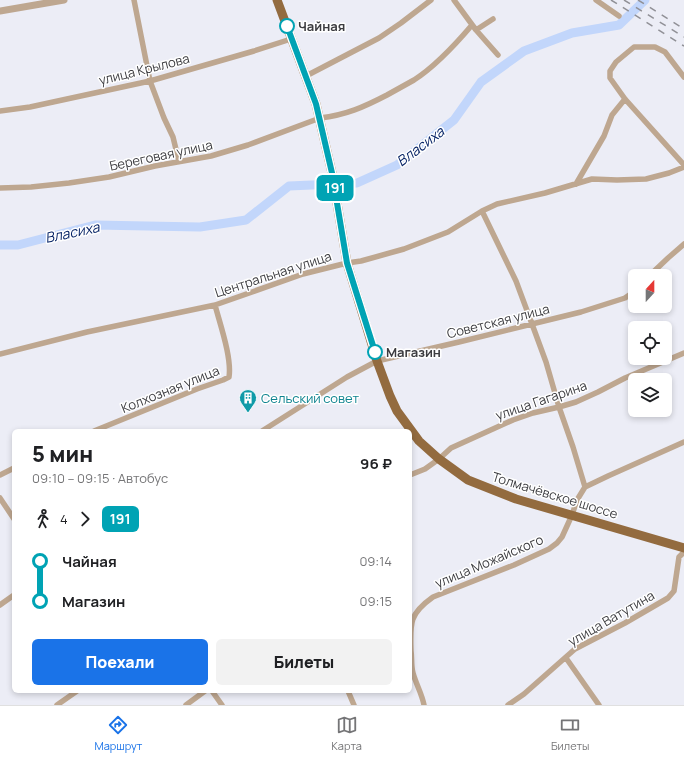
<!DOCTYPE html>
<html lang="ru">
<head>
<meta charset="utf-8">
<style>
	body { margin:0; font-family:Manrope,sans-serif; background:#f2f2f2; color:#202124; height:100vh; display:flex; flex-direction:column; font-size:15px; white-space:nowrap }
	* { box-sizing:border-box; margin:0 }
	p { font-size:13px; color:#757577 }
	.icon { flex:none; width:22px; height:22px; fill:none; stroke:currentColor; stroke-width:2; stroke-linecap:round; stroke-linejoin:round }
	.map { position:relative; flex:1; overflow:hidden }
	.drawer { position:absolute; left:12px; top:429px; width:400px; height:264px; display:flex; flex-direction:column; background:#fff; border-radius:6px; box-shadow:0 2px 6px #0003 }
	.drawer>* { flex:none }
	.badge { padding:0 8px; border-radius:6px; font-size:14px; line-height:26px }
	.needle { width:26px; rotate:21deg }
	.controls { position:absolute; left:628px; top:269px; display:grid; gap:8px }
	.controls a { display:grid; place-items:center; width:44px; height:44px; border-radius:6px; background:#fff; box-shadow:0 2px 6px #0003; font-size:20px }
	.map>.badge { position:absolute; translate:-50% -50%; box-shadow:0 0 0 2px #fff }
	.legs { display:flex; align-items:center; gap:6px; height:44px; padding:0 20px; font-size:13px }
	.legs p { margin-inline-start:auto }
	.summary { display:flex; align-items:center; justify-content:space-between; height:68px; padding:0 20px }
	h1 { font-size:22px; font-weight:800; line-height:30px }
	.action { display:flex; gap:8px; margin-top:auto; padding:8px 20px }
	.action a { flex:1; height:46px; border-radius:6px; background:#1a73e8; color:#fff; font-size:16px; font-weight:800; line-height:46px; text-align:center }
	.action a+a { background:#f2f2f2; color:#202124 }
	ul { padding:0 20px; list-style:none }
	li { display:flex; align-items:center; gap:14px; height:40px; font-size:15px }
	li i { display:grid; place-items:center; width:6px; height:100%; margin:0 5px; background:currentColor }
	li i::after { content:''; width:10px; height:10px; margin:-5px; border:3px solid; border-radius:50%; background:#fff }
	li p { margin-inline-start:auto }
	li:first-child i { background:linear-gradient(#0000 50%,currentColor 0) }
	li:last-child i { background:linear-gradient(currentColor 50%,#0000 0) }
	.dock { display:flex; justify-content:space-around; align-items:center; height:56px; border-top:1px solid #e0e0e0; background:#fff; font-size:11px; color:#757577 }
	.dock a { display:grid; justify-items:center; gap:2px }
	.dock .current { color:#1a73e8 }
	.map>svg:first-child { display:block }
</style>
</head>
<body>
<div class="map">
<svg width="684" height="705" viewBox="0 0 684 705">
	<rect width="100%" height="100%" fill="#ecedf6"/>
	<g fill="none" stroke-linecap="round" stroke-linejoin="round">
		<path stroke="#c2d6fb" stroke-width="9" d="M0,245H18L95,225L200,227L246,220L289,186L357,183L397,165L454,120L481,82L524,51L572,33L619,25L645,0"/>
		<path stroke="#bea790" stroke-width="5.5" d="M134,0L150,81L164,118L173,137L179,162
			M454,0L476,30L498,55
			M596,0L619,16
			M476,30L493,19
			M306,76L379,38L401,23L431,0
			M684,77L665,52L655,47H634L616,62L610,71V78L625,99L684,165
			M0,111L30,107L150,81L254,51L291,39
			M576,184L604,136L612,115L625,99
			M0,188L31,187L69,183L109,177L155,166L211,156L248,145L320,118C346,115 364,107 387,95C396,90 405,85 414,80C436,66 455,45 472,25
			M482,211L516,281L532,324L546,362L559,407L573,447L585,487
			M649,276L668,258L684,244
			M0,354L87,332L215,305L303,274L347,263L361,261L404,249L448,232L482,211L497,204L545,193L592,179L617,180L646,179L669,173L684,167
			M94,431L197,389L223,380L229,377C232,358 220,324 215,305
			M262,431L347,377L377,361L459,342L581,312L625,298L635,291
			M0,475L14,468
			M410,475L425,469L439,459L451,448L513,420L533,413L559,407L576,402L598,392L625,378L684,353
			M0,498L14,519
			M0,605L14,595
			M566,658L599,705
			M212,691L222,705
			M348,691L354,705
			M57,705L77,691
			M186,705L205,691
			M424,705C422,694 416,684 413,673C411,666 412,658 411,651C410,623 409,614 433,597L514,565L549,549L557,543L562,537L572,515L577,500L585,487L608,476L684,442
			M508,705L524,694L575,649L625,623L668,598L674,591L679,557L684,552"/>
		<path stroke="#bea790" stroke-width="7" d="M0,11L64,0"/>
		<path stroke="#936b3f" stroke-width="9" d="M277,0L316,104L332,173L347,263L377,361L390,396L397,411L419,441L439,459L468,480L516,499L684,548"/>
		<path stroke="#909096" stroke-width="1.5" stroke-dasharray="7 7" stroke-linecap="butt" d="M611,0L684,46
			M624,0L684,37
			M638,0L684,29"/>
	</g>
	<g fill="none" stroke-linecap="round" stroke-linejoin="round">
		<g stroke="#fff" stroke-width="9">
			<path id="line-1" d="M287,26L316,104L332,173L347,263L375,352"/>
		</g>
		<use href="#line-1" stroke="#00a3b4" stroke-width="6"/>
	</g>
	<defs>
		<g id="building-pin" transform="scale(0.9)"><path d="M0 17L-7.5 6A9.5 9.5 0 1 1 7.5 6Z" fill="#0f9aa8" stroke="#fff"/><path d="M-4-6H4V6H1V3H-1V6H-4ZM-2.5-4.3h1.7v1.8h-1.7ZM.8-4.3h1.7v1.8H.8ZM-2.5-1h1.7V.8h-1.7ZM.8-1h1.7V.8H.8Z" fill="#fff"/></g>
	</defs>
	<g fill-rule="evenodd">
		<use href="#building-pin" x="248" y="398"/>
	</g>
	<g fill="#fff" stroke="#00a3b4" stroke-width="2">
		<circle cx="287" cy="26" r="7"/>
		<circle cx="375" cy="352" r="7"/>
	</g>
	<g text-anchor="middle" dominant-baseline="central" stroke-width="3" stroke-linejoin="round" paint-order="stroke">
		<g font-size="13" font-weight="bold" fill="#3c3c40" stroke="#fff" text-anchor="start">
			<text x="298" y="26">Чайная</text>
			<text x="386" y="352">Магазин</text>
		</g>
		<g font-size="13" fill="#3c3c40" stroke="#fff">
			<text transform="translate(144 69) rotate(-14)">улица Крылова</text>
			<text transform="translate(161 155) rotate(-12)">Береговая улица</text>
			<text transform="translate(273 274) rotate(-18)">Центральная улица</text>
			<text transform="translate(498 321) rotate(-14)">Советская улица</text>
			<text transform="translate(170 389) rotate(-22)">Колхозная улица</text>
			<text transform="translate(541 400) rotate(-19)">улица Гагарина</text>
			<text transform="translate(555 495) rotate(17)">Толмачёвское шоссе</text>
			<text transform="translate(489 561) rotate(-23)">улица Можайского</text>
			<text transform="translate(611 618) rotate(-30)">улица Ватутина</text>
		</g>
		<g font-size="13" fill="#0d838f" stroke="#fff" text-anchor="start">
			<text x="261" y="398">Сельский совет</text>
		</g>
		<g font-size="14" font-style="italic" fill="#052265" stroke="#fff">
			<text transform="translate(420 146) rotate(-37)">Власиха</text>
			<text transform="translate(72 232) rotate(-12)">Власиха</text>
		</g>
	</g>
</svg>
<div class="controls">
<a><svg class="needle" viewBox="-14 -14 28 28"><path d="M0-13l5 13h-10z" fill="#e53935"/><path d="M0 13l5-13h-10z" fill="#757577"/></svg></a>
<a><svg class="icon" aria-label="locate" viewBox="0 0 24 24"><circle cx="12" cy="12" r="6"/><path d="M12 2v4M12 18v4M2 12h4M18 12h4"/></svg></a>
<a><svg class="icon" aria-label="layers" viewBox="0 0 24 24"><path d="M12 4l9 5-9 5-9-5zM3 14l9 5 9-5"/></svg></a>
</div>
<b class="badge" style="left:335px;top:188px;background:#00a3b4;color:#fff">191</b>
<section class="drawer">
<div class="summary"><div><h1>5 мин</h1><p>09:10 – 09:15 · Автобус</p></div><b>96 ₽</b></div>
<div class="legs"><svg class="icon" aria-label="walk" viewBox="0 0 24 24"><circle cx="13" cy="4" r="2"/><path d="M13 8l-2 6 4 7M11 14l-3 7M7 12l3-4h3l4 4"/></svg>4<svg class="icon" aria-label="forward" viewBox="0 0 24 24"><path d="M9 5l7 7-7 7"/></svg><b class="badge" style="background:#00a3b4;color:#fff">191</b></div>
<ul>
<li><i style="color:#00a3b4"></i><b>Чайная</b><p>09:14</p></li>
<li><i style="color:#00a3b4"></i><b>Магазин</b><p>09:15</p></li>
</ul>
<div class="action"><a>Поехали</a><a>Билеты</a></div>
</section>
</div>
<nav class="dock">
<a class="current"><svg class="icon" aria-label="directions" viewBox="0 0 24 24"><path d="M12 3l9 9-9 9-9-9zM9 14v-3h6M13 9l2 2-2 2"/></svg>Маршрут</a>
<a><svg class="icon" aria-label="map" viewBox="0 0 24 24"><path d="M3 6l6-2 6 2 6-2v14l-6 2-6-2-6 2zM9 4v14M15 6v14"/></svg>Карта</a>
<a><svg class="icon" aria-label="tickets" viewBox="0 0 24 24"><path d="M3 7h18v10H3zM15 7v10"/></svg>Билеты</a>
</nav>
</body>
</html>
